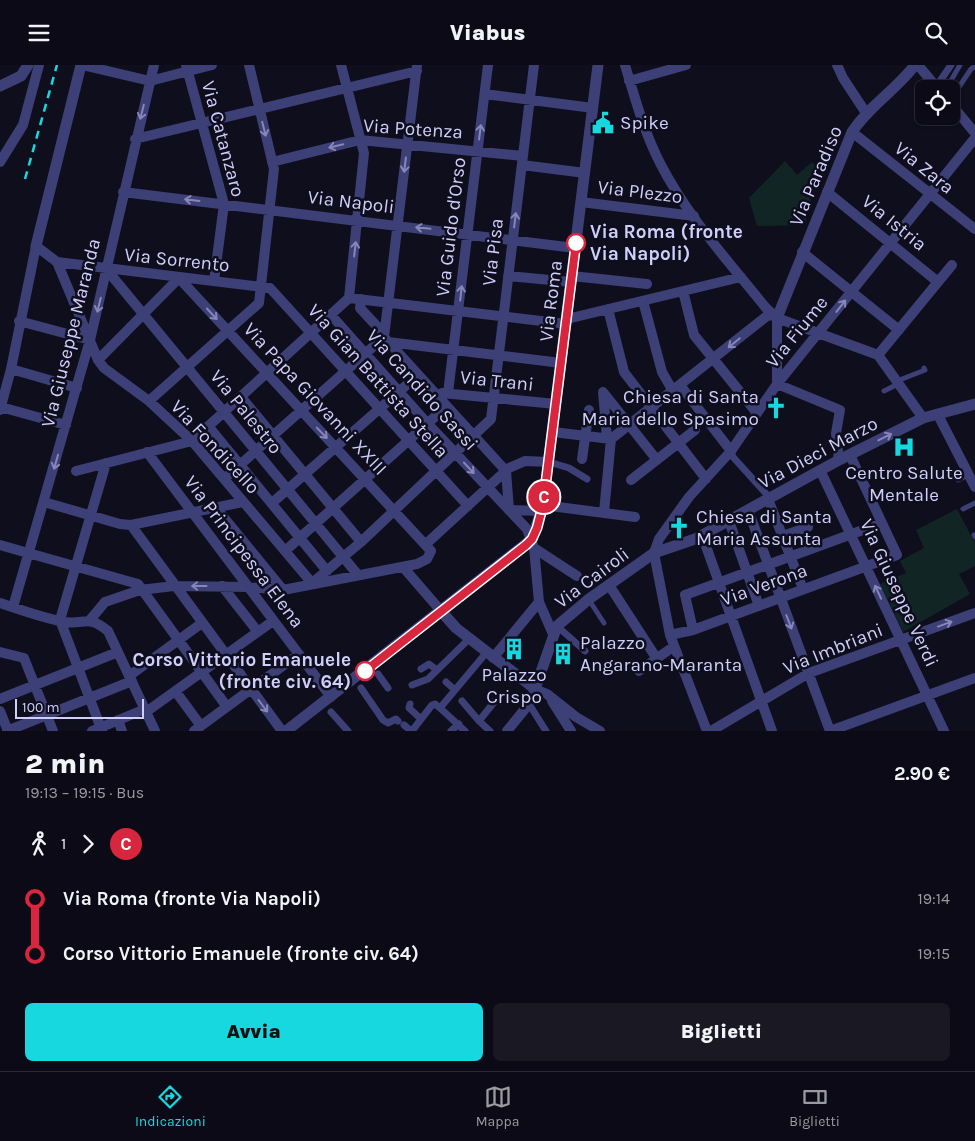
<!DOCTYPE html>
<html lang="it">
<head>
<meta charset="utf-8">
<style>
	body { margin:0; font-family:Karla,sans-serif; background:#191823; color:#f1f3f6; height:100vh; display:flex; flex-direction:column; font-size:19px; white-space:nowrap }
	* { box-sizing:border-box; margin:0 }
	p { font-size:16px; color:#9a9aa1 }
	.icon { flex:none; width:28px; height:28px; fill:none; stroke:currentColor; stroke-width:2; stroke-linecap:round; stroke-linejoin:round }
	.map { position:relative; height:666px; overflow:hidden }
	.side { display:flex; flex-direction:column; background:#0b0a16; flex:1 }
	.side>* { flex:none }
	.badge { padding:0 10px; border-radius:16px; font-size:18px; line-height:32px }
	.fabs { position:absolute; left:915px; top:15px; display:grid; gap:10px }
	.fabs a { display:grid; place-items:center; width:45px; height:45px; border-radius:8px; background:#0b0a16; box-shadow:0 1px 4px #0004,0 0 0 1px #2b2b35; font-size:25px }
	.scale { position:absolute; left:15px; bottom:12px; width:129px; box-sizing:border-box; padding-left:5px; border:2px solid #d0cefa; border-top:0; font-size:14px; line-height:18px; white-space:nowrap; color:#d0cefa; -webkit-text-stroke:4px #0f0e1d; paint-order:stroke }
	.map>.badge { position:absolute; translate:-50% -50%; box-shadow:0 0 0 2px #fff }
	.legs { display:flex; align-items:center; gap:8px; height:55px; padding:0 25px; font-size:16px }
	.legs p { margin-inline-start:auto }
	.head { display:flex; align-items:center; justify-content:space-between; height:85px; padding:0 25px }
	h1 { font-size:28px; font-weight:800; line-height:38px }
	.button { display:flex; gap:10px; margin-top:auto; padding:10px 25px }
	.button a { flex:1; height:58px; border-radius:8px; background:#17d8de; color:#111; font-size:20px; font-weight:800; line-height:58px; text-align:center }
	.button a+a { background:#191823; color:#f1f3f6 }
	ul { padding:0 25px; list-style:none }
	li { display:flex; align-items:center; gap:18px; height:55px; font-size:19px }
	li i { display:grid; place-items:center; width:8px; height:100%; margin:0 6px; background:currentColor }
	li i::after { content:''; width:12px; height:12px; margin:-6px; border:4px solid; border-radius:50%; background:#0b0a16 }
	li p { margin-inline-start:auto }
	li:first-child i { background:linear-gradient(#0000 50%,currentColor 0) }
	li:last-child i { background:linear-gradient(currentColor 50%,#0000 0) }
	header { display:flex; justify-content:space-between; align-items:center; height:65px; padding:0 25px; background:#0b0a16; font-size:22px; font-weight:800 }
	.menu { display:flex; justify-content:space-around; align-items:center; height:70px; border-top:1px solid #2b2b35; background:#0b0a16; font-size:14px; color:#9a9aa1 }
	.menu a { display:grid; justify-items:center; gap:2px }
	.menu .current { color:#17d8de }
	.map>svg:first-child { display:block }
</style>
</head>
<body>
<header><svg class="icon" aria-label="menu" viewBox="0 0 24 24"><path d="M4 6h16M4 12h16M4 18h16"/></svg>Viabus<svg class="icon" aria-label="search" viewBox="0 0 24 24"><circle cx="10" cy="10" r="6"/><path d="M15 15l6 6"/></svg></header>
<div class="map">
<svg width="975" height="666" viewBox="0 0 975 666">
	<rect width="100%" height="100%" fill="#0f0e1d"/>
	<path fill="#112624" d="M785,96L797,110L812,97L825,109L809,133L811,135L805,160L757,161L749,133Z
		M957,444L975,478V501L959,509L970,529L903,567L880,519L906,508L900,496L924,483L916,465Z"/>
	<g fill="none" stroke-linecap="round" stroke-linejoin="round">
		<path stroke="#3d3f77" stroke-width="5" d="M946,24L960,0
			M951,34L971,4L975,1
			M897,316L925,305L924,303
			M884,326L898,319
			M951,412L965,404
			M958,415L968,410
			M963,444L975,438
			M974,470L975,472
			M589,535L604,558"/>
		<path stroke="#3d3f77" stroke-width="7" d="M940,16L951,0
			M731,386L733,392L770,433
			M549,397L569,403L587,414
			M557,561L585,586
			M421,604L429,599L437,605
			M378,609L388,623
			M446,617L455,625
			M412,620L428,614L469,574
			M361,623L383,655L388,658L396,654L398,656
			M462,636L479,656
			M410,639L409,643L421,654
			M529,639L546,666
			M440,643L465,666
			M331,647L348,666
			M404,660L411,666
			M412,666L432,640L435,639L440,643L486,588
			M451,666L459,659
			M490,666L479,656L495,636"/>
		<path stroke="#3d3f77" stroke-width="10" d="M82,0L150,16L212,0
			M186,0L224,139L214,216
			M341,0L364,88L349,233
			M625,0C635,33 644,67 660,98C687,151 729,197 766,243L777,253L878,290L923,353
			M837,0L843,13L866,48
			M918,0L938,24
			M629,16L686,0
			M485,29L593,43
			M951,39L975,68
			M852,67L975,164
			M135,74L417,6
			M0,97L23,60L39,0
			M272,97L360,75L523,91
			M522,100L585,108
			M123,127L575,183
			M827,127L938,217
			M581,137L694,151
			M802,187L899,265
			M57,197L98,295L104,303L149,336L192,376L312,518L361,477L491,354L534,0
			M107,205L358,510
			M508,211L571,217
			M572,211L647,219
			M683,226L694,270L757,348
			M349,233L566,259
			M361,234L360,243L384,269
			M643,236L662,307L673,326
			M608,244L624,307L706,414
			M331,250L427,358L527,464L534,483L539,537L553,569
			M777,253V319
			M567,254L741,212
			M19,256L90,275
			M384,272L417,0
			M384,272L506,406
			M388,277L561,298
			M878,290L952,200
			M11,304L77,323
			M777,319L840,345L836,368L839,395
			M680,320L731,386
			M442,328L556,339
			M448,328L488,0
			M241,332L361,477
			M149,336L259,238L274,104L249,0
			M1,342L66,360
			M0,345L11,304L36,181L57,197L270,223L468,441
			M938,350L975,422
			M208,361L327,506
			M553,367L611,374L767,251L773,250
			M607,373L603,327L657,395
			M147,387L331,632
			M582,394L589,345
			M820,405L944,666
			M76,406L192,376L349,233
			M506,406L509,445L542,446
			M224,414L384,272
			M631,415L695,365
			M768,434L803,524
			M44,437L120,459L131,460L243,437
			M272,438L418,310
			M543,440L635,452
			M216,443L283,525
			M748,445L830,666
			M604,447L611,374
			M729,456L759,541
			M131,460L282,666
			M702,470L772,666
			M783,471L808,462
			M426,479L509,403L525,396L549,397
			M0,480L138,519L227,642
			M534,483L577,511
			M285,486L447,341
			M403,502L441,546
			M609,520L657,594
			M222,521L258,567
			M0,538C21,545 43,553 64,557C86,560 87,549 108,566L155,666
			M13,542L90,275L154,0
			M90,555L105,537L140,525L174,521L248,522L283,525L417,499L427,494L431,486L179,213L98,295
			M693,565L685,530L882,458
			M670,570L693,565L897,490L850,390
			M0,587L24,593L53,666
			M493,593L539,537
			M639,606L673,582
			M129,611L202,558
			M176,627L201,661
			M0,634L118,587
			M552,636L571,666
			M0,646L8,666
			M146,647L273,556
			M118,655L122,666
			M7,666L132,616
			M92,666L145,644
			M102,666L60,555L106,398
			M194,666L299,589
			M507,666L529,639L535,624L547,629L576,652L600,666
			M707,666L670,570L654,488L659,474L689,432L731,386L777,319L975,73
			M711,666L809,608L975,548
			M830,666L975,613"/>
		<path stroke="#3d3f77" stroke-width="11" d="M0,21L21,11L28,0
			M36,181L81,0
			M777,253L852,67C869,41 896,25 915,0
			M441,546L456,563L535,624L557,561L589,534L654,488L695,474L839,395L923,353L975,339
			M286,666L532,474L543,440L598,0"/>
		<path stroke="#17d8de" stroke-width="2.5" stroke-dasharray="8 6" stroke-linecap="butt" d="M25,114L57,0"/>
	</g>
	<defs><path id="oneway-shaft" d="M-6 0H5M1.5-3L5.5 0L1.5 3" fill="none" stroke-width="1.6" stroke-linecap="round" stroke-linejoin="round" transform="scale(1.25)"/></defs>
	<g stroke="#8686b8">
		<use href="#oneway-shaft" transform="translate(142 47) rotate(104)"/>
		<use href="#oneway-shaft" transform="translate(264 64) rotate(76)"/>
		<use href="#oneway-shaft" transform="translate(480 67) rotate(-83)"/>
		<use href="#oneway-shaft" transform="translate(336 81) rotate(166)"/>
		<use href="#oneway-shaft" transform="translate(405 100) rotate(97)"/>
		<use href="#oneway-shaft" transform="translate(192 135) rotate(-173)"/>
		<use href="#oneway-shaft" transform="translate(515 155) rotate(-83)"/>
		<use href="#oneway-shaft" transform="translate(423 163) rotate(-174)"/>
		<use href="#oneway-shaft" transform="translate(355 184) rotate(-83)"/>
		<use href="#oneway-shaft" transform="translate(461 228) rotate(-84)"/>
		<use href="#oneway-shaft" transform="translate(99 240) rotate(104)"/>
		<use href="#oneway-shaft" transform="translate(841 241) rotate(-52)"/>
		<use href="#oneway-shaft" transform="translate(212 249) rotate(47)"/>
		<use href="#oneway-shaft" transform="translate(734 278) rotate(141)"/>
		<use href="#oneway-shaft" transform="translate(322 368) rotate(46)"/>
		<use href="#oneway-shaft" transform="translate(885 372) rotate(-27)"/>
		<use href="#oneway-shaft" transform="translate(56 397) rotate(106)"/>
		<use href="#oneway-shaft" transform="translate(469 403) rotate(47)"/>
		<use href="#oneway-shaft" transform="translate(199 521) rotate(180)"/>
		<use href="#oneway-shaft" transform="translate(878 527) rotate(-115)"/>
		<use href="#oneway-shaft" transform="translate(789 557) rotate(69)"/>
		<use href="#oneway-shaft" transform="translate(945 559) rotate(-20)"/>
		<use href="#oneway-shaft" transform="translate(263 641) rotate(53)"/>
	</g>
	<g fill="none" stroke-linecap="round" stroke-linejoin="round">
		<g stroke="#fff" stroke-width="11">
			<path id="line-1" d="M365,606L526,480L532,474L537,463L543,440L576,178"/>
		</g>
		<use href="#line-1" stroke="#d7263d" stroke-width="8"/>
	</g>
	<defs>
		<g id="civic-bare" transform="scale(1.725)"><path d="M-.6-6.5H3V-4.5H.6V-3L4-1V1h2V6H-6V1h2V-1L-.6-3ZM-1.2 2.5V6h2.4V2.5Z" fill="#17d8de" stroke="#0f0e1d" stroke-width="2.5" paint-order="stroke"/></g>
		<g id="church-bare" transform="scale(1.725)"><path d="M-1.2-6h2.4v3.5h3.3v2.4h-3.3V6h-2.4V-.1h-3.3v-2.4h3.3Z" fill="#17d8de" stroke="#0f0e1d" stroke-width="2.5" paint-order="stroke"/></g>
		<g id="hospital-bare" transform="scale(1.725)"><path d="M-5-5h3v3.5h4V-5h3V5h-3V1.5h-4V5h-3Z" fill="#17d8de" stroke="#0f0e1d" stroke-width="2.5" paint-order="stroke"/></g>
		<g id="building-bare" transform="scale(1.725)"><path d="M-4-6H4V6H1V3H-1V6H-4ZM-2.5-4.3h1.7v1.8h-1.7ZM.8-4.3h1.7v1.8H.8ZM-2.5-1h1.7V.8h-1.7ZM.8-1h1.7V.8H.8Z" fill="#17d8de" stroke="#0f0e1d" stroke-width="2.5" paint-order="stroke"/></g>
	</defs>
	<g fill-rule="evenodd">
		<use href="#civic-bare" x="603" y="58"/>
		<use href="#church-bare" x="776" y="343"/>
		<use href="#hospital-bare" x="904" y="382"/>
		<use href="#church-bare" x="679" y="463"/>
		<use href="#building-bare" x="514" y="584"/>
		<use href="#building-bare" x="563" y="589"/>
	</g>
	<g fill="#fff" stroke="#d7263d" stroke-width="2.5">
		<circle cx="576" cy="178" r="9"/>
		<circle cx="365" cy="606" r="9"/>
	</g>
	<g text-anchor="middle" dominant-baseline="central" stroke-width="5" stroke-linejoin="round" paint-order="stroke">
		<g font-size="19" fill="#d0cefa" stroke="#0f0e1d" text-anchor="start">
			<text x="620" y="58">Spike</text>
			<text x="759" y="332" text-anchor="end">Chiesa di Santa<tspan x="759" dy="22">Maria dello Spasimo</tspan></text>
			<text x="904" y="408" text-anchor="middle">Centro Salute<tspan x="904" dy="22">Mentale</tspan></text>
			<text x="696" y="452">Chiesa di Santa<tspan x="696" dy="22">Maria Assunta</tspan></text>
			<text x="580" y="578">Palazzo<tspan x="580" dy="22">Angarano-Maranta</tspan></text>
			<text x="514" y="610" text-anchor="middle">Palazzo<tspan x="514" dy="22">Crispo</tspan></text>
		</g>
		<g font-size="19" fill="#d0cefa" stroke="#0f0e1d">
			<text transform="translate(413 64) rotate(4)">Via Potenza</text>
			<text transform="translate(223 74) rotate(75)">Via Catanzaro</text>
			<text transform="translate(924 103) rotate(39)">Via Zara</text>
			<text transform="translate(816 111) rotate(-67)">Via Paradiso</text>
			<text transform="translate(640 127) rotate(7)">Via Plezzo</text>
			<text transform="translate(351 137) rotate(7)">Via Napoli</text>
			<text transform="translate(894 158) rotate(39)">Via Istria</text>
			<text transform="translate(451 162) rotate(-83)">Via Guido d'Orso</text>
			<text transform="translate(493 187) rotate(-83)">Via Pisa</text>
			<text transform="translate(177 195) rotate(6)">Via Sorrento</text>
			<text transform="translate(551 236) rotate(-83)">Via Roma</text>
			<text transform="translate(797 267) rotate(-51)">Via Fiume</text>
			<text transform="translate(71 268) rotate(-76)">Via Giuseppe Maranda</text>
			<text transform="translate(378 316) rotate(48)">Via Gian Battista Stella</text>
			<text transform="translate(497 316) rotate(6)">Via Trani</text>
			<text transform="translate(422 325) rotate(48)">Via Candido Sassi</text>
			<text transform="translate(315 334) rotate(47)">Via Papa Giovanni XXIII</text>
			<text transform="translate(246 347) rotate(51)">Via Palestro</text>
			<text transform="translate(215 382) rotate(47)">Via Fondicello</text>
			<text transform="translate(818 388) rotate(-28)">Via Dieci Marzo</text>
			<text transform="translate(244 487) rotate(53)">Via Principessa Elena</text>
			<text transform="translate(592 513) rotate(-37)">Via Cairoli</text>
			<text transform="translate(764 520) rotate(-20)">Via Verona</text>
			<text transform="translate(899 528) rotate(65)">Via Giuseppe Verdi</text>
			<text transform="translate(833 584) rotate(-22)">Via Imbriani</text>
		</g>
		<g font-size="19" font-weight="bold" fill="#d0cefa" stroke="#0f0e1d" text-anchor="start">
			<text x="590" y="167">Via Roma (fronte<tspan x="590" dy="22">Via Napoli)</tspan></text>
			<text x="351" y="595" text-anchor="end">Corso Vittorio Emanuele<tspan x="351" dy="22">(fronte civ. 64)</tspan></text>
		</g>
	</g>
</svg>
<div class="fabs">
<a><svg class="icon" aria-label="locate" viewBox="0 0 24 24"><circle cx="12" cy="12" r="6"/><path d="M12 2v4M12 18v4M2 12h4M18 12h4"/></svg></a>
</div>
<div class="scale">100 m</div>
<b class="badge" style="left:544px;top:432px;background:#d7263d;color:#fff">C</b>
</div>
<section class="side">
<div class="head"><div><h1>2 min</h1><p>19:13 – 19:15 · Bus</p></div><b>2.90 €</b></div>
<div class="legs"><svg class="icon" aria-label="walk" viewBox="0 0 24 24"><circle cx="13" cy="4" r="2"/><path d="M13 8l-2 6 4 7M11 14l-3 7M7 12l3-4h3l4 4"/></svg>1<svg class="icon" aria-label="forward" viewBox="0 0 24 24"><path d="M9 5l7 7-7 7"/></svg><b class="badge" style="background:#d7263d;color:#fff">C</b></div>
<ul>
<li><i style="color:#d7263d"></i><b>Via Roma (fronte Via Napoli)</b><p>19:14</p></li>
<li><i style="color:#d7263d"></i><b>Corso Vittorio Emanuele (fronte civ. 64)</b><p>19:15</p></li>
</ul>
<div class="button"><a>Avvia</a><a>Biglietti</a></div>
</section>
<nav class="menu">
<a class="current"><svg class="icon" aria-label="directions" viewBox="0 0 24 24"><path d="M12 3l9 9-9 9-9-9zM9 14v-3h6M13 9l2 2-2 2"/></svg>Indicazioni</a>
<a><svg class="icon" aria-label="map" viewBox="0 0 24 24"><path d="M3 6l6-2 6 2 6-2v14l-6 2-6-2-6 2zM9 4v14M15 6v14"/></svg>Mappa</a>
<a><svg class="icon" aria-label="tickets" viewBox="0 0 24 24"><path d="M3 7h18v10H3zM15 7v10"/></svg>Biglietti</a>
</nav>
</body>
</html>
